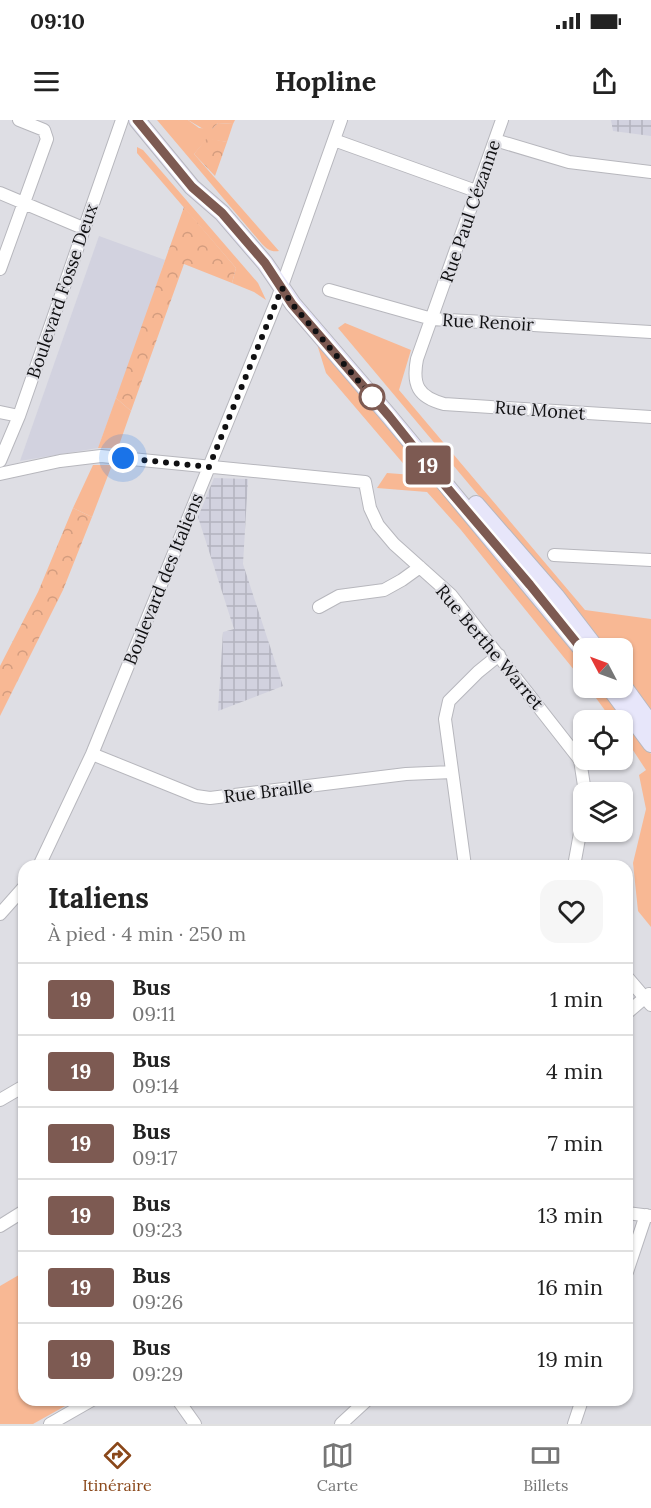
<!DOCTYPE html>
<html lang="fr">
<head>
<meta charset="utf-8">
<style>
	body { margin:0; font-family:Lora,serif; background:#f6f6f6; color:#222; height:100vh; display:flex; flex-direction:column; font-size:22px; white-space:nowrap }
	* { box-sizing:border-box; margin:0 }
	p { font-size:20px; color:#767676 }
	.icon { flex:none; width:33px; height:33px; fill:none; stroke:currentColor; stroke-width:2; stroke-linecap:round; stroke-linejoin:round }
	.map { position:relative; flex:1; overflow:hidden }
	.side { position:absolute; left:18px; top:740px; width:615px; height:546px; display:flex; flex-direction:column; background:#fff; border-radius:18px; box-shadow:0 2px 4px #0004 }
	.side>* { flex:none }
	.badge { padding:0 12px; border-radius:4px; font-size:21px; line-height:39px }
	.needle { width:39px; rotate:311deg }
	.buttons { position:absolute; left:573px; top:518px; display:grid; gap:12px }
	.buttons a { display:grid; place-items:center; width:60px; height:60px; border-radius:12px; background:#fff; box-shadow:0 2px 4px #0004; font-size:30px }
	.you { position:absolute; width:30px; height:30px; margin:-15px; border:4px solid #fff; border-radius:50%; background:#1a73e8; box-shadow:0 0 0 9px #1a73e833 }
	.map>.badge { position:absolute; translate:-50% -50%; box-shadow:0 0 0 3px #fff }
	.round { display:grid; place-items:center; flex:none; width:63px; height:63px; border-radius:18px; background:#f6f6f6 }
	.summary { display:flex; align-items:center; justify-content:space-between; height:102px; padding:0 30px }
	h1 { font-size:28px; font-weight:700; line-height:45px }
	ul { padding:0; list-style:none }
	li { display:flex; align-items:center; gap:18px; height:72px; padding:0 30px; border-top:2px solid #e0e0e0 }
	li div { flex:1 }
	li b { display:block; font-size:22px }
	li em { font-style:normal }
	li .badge { min-width:66px; font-weight:700; text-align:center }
	.status { display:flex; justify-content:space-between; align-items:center; height:42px; padding:0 30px; background:#fff; direction:ltr }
	.status svg { height:16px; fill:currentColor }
	header { display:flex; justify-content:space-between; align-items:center; height:78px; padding:0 30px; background:#fff; font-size:27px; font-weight:700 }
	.tab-bar { display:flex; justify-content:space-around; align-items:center; height:84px; border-top:2px solid #e0e0e0; background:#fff; font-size:16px; color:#767676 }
	.tab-bar a { display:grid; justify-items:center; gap:3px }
	.tab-bar .active { color:#8a4719 }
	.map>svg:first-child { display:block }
</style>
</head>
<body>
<div class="status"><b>09:10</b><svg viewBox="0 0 49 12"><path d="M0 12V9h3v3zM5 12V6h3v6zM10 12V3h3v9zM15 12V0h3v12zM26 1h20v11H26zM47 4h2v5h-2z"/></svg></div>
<header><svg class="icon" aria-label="menu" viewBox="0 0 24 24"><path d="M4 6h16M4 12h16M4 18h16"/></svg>Hopline<svg class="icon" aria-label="share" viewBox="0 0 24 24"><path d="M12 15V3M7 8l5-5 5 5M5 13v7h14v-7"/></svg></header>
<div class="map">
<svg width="651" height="1304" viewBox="0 0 651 1304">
	<defs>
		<pattern id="industrial-grid" width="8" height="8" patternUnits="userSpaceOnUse" patternTransform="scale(1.5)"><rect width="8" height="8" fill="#d2d2df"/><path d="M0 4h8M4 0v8" fill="none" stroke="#b3b3be"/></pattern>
		<pattern id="forest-crowns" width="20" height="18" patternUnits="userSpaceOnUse" patternTransform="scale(1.5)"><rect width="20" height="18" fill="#f8b894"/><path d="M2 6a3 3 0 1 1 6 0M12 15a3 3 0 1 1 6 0" fill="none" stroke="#d49d7f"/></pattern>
	</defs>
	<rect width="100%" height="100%" fill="#dedee4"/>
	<path fill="#d2d2df" d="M99,116L165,140L140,214L98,328L20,341Z"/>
	<path fill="url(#industrial-grid)" d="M611,0H651V16L613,11Z
		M214,358L248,359L243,444L283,566L218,591L223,512L234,509L198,397Z"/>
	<path fill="#f8b894" d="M157,0H188L199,8L212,9L218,3L233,4L227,22L207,19L194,34L279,131C271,132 268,130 262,124Z
		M137,27L143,30L258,163L266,180L254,172L232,163L236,148L137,33Z
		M345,203L411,230L399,270L585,490L651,499V595L623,555L622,528H602L541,450L338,208Z
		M317,224L524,468L583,544V561L461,410L427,372L377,368L387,353L413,355L326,253Z
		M116,278L131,291L118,328H98Z
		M93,345H112L92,397L73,388Z
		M588,567H601L651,634V807L638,791L633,743L646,689L639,655L646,650L623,615L622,600H612Z
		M24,1152V1280H76L33,1304H0V1166Z"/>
	<path fill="url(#forest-crowns)" d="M188,0H235L233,4L218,3L212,9L205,10Z
		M207,18L227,22L215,56L194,34Z
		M184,87L236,148L232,163L184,144L131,291L116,278Z
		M73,388L92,397L63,470L0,596V546L38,472Z"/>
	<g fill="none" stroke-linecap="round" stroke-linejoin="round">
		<g stroke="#b7b7bd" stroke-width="14">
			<path id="street" d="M502,0L417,239C412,265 418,277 444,284L651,297
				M334,20L476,71
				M495,20L569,42L651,52
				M0,73L83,108
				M0,149L47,19L44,10L19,0
				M329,170L432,199L651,212
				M0,292L19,296
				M0,341L19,296L122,0
				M0,354L60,341L101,336L365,362L370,388L378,405L394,424L451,475L580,640L585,672
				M554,435L651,440
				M319,487L339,476L384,470L402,460L420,447
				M92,634L196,676L210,678L406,654L452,652
				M39,746L92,634L277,180L341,0
				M465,746L445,599L449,581L478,552L499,535
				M574,746L584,691
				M0,794L24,767
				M627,857L651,885
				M627,893L649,874
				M0,980L24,966
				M627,1093L651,1096
				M0,1106L24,1091
				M627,1152L646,1095
				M178,1280L195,1304
				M50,1304L92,1280
				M341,1304L367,1280
				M574,1304L582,1280"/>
		</g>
		<g stroke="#b7b7bd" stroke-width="18">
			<path id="secondary" d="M137,0L192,67L222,93L265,143L293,184L389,296L584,532
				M476,384L556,476L596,528
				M622,564L651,604
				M609,567L651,624"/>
		</g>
		<use href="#street" stroke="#fff" stroke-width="12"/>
		<use href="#secondary" stroke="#e7e6fa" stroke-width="16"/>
	</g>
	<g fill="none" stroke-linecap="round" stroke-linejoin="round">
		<g stroke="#fff" stroke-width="14">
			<path id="line" d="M137,0L192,67L222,93L265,143L292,184L389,296L432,350L530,465L584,532"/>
		</g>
		<use href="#line" stroke="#7d5a52" stroke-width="9"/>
		<path stroke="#101012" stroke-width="6" stroke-dasharray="0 10.8" d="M123,338L209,347L282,168L292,184L374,279L372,277"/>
	</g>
	<circle fill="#fff" stroke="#7d5a52" stroke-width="3" cx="372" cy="277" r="12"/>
	<g text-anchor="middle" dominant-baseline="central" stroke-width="4.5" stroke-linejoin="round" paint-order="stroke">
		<g font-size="18" fill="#101012" stroke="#dedee4">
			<text transform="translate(470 91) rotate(-71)">Rue Paul Cézanne</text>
			<text transform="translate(62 171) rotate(-71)">Boulevard Fosse Deux</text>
			<text transform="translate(488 202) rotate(3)">Rue Renoir</text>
			<text transform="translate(540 290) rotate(4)">Rue Monet</text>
			<text transform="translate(163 459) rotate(-68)">Boulevard des Italiens</text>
			<text transform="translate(490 527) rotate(50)">Rue Berthe Warret</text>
			<text transform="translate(268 671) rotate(-7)">Rue Braille</text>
		</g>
	</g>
</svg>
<div class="buttons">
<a><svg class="needle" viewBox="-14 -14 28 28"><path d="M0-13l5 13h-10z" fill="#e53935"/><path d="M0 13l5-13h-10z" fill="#767676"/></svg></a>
<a><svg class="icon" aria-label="locate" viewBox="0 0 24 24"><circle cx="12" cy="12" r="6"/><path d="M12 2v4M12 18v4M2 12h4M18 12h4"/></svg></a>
<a><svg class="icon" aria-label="layers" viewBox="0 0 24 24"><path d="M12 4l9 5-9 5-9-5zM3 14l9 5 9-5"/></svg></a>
</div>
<div class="you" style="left:123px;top:338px"></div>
<b class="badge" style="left:428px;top:345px;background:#7d5a52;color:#fff">19</b>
<section class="side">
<div class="summary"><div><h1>Italiens</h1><p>À pied · 4 min · 250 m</p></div><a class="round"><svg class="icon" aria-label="heart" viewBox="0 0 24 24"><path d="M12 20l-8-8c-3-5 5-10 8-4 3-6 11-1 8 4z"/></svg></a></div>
<ul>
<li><span class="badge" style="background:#7d5a52;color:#fff">19</span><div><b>Bus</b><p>09:11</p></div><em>1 min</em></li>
<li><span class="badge" style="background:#7d5a52;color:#fff">19</span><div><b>Bus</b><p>09:14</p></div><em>4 min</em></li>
<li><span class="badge" style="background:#7d5a52;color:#fff">19</span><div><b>Bus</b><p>09:17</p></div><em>7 min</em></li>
<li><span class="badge" style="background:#7d5a52;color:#fff">19</span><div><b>Bus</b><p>09:23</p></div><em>13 min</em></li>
<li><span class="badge" style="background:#7d5a52;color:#fff">19</span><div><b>Bus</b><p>09:26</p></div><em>16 min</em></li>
<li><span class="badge" style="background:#7d5a52;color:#fff">19</span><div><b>Bus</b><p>09:29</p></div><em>19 min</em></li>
</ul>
</section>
</div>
<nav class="tab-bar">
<a class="active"><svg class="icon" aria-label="directions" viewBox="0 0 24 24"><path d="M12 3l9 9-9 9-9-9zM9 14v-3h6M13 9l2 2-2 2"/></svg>Itinéraire</a>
<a><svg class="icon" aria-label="map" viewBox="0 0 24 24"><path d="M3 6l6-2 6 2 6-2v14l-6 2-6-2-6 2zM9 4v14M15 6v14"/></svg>Carte</a>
<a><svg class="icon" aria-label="tickets" viewBox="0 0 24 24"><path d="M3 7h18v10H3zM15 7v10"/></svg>Billets</a>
</nav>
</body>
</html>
